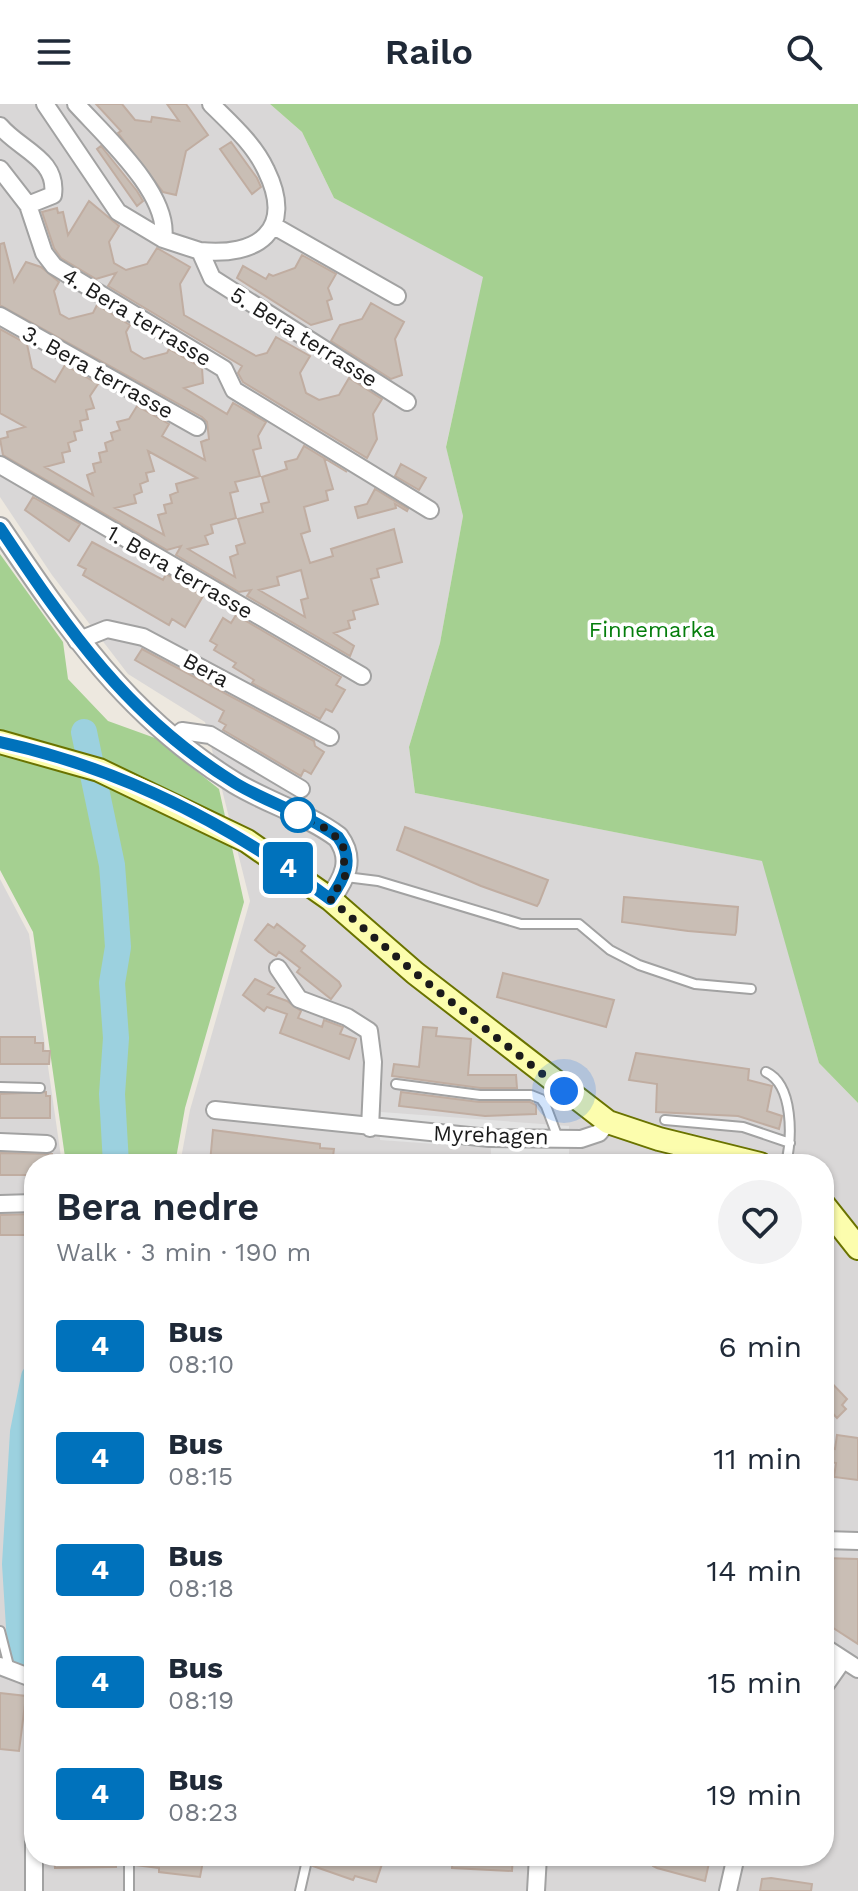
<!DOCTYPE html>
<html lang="en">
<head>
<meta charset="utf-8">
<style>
	body { margin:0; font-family:"Work Sans",sans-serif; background:#f2f2f3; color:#1f2937; height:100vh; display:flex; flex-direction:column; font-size:30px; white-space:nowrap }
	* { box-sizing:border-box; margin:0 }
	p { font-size:26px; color:#747a83 }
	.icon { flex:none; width:44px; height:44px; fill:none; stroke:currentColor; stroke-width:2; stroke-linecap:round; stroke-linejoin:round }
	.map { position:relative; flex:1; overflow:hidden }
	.drawer { position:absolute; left:24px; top:1050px; width:810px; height:712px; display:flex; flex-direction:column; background:#fff; border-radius:32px; box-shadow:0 2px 6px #0004 }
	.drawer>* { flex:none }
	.badge { padding:0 16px; border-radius:6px; font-size:28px; line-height:52px }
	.you { position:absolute; width:40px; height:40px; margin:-20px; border:6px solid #fff; border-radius:50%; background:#1a73e8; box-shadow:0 0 0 12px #1a73e833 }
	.map>.badge { position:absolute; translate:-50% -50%; box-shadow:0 0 0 4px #fff }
	.round { display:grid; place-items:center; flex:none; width:84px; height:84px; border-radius:42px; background:#f2f2f3 }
	.headline { display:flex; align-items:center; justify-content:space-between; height:136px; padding:0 32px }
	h1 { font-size:38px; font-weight:600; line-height:60px }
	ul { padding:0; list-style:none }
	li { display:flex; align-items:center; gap:24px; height:112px; padding:0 32px }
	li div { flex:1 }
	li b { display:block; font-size:30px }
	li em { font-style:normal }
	li .badge { min-width:88px; font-weight:700; text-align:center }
	header { display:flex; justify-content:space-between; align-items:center; height:104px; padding:0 32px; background:#fff; font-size:36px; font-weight:600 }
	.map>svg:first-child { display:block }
</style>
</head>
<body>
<header><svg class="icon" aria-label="menu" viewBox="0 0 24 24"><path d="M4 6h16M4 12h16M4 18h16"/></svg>Railo<svg class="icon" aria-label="search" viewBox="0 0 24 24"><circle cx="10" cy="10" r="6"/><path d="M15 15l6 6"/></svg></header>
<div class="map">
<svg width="858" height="1787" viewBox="0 0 858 1787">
	<rect width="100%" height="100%" fill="#ede8df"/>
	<path fill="#d9d7d7" d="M0,0H270L302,28L334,94L484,173L446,342L463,412L440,539L409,643L415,689L763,757L819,959L858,999V1787H0V775L29,830L62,1060H34V1752H824V1060H180L190,1006L250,797L205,618L128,570L52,471L0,393Z"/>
	<path fill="#a5d091" d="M270,0H858V999L819,959L762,757L415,689L409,643L440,539L463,412L446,343L483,173L334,94L302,28Z
		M0,450L63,538L68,575L108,617L155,634L219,685L244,798L185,1004L175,1060H66L33,828L0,766Z"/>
	<path fill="#e3e3e3" d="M381,1008L569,1022V1056L491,1052V1044L380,1036Z"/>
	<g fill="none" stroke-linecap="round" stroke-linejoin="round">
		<path stroke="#9cd1df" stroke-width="26" d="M84,628L112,761L115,800L118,843L112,879L116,934L112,990L116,1060
			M21,1555L15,1460L23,1328L34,1273"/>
	</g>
	<path fill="#c9beb5" stroke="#c0ada1" stroke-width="2" fill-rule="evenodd" d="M96,0H122L135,16L151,18L152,13L179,17L167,0H186L208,31L186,47L176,91L163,88L118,29L121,27Z
		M231,38L257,74L261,83L252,90L220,45Z
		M101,42L137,87L143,97L137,102L97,45Z
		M89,97L119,122L109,138L114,159L126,166L147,160L157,144L190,163L180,180L184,211L256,252L267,249L276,233L310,252L300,269L306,289L319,296L339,291L349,274L382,295L373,310L377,335L367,354L243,278L238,269L242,262L108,182L116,169L96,175L61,154L54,144L42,108L57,104L58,109L63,108L68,131Z
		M4,139L14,178L26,158L41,163L59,178L54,187L60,210L69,215L93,209L97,201L130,221L126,228L131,247L144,255L167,249L169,245L202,264L203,279L184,284L227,310L233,299L266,318L258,332L261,344L253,346L260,372L235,378L238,387L230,389L236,414L211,421L213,429L205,432L208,440L188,445L235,473L230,453L238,450L236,442L245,439L238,415L263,408L261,400L269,398L262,373L287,365L285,358L297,355L304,342L347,368L324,354L333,385L326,387L328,396L304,403L310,427L301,430L310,459L333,452L331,445L394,425L402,458L377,465L379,473L371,475L378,500L353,507L355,515L348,517L350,524L334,529L354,542L350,552L247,492L251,486L239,488L176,451L181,442L167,446L3,351L0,335L8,333L7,328L25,323L0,309V225L27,240L32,264L55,278L65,261L98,280L90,292L94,304L86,306L88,315L80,317L82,326L74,328L76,336L68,339L70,347L62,349L64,358L45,363L93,391L87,371L95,368L93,360L101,358L99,349L107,347L105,339L113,336L111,329L120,326L117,318L129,315L137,302L169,320L162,332L205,356L201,338L209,335L207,318L202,313L0,201V140ZM148,347L197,374L176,380L178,388L170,391L172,399L164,401L166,409L158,411L164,431L115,404L136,399L134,391L142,388L140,380L148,377L146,369L154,367ZM301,466L308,494L301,496L305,513L259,486L279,481L277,473Z
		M302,151L336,170L328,184L332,195L327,197L332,215L311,221L237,174L243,162L266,175L269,170L273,172L295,164Z
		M371,199L404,218L395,235L402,271L391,275L331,237L340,221L362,215Z
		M401,360L426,374L419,386L395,372Z
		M375,385L408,405L407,407L395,400L396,404L358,414L355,403L367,400Z
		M33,393L80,420L69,437L25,406Z
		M92,438L163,476L166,470L203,492L185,523L172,515L169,521L83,471L86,465L78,461Z
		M236,511L341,573L336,581L345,586L332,608L326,605L320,615L252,579L254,576L233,563L236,559L214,546L217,541L210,537L223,514L231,519Z
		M142,545L314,637L315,642L324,648L311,670L304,666L301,672L223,626L226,621L219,617L224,607L135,556Z
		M405,723L548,776L539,799L537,802L481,782L397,746Z
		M624,793L738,803L736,828L735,831L688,827L622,818Z
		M268,820L274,824L277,820L305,842L301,847L339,878L341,882L331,895L297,868L300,864L279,848L276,852L269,848L255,836Z
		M503,869L614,896L606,923L497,893Z
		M255,875L274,884L268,890L287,897L301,907L298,914L322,923L324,916L343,923L340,930L356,935L349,955L280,929L287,910L267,903L264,907L243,891Z
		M423,923L437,924L436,932L471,935L468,971H516L517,984H480L392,972L394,960L419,963Z
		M0,933H35V939H43V947H50L49,960H0Z
		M636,949L749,965L748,976L772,982L767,1007L782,1012L779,1025L738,1012L656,1008L657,980L629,976Z
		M46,988V992H50V1014H0V990Z
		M401,988L479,998H530L536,1001V1010L485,1012L399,1002Z
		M213,1026L320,1040V1044L334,1045L332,1060L210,1059Z
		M0,1049L52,1050V1060H34V1071H0Z
		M34,1110V1131H0V1111Z
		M824,1271L847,1295L842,1301L846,1305L837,1314L824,1300Z
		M837,1331L858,1334V1376L834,1373L836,1359L824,1357V1343L835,1345Z
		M824,1454L858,1455V1540L824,1518Z
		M0,1589L26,1592L19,1647L0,1645Z
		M54,1752H116V1763L55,1764Z
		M136,1752H204L200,1773L159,1768V1764L136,1761Z
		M315,1752H365L382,1760L376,1778L355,1772L353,1776L313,1762Z
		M453,1752H513L512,1767L452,1764Z
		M656,1752H696V1755L709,1759L705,1777L657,1764L653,1762Z
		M771,1774L812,1780L811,1787H760L762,1775Z"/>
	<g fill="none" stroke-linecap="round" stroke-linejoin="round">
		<g stroke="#a2a2a2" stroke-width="12">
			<path id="service" d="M346,773L378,777L521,820H579L610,846L639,861L695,880L751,885
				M766,968C794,981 792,1034 786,1060
				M396,980L480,991H531L541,995L546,1002L558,1034
				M0,983L40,984
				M665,1016L743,1023L790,1039
				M0,1527L10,1566
				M129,1752V1787
				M300,1787L308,1752"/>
		</g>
		<g stroke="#a2a2a2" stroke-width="20">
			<path id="minor" d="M45,0L118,108L163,135L200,147L212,174L407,298
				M76,0C105,32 171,91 163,135
				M0,22C20,46 58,55 53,91L28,101
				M0,65L28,101L44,149L54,162L224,265L234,286L430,406
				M274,122L397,192
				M200,147C257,153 296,127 266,66C254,40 231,20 211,0
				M0,212L197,323
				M0,361L362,572
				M77,537L107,525L143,533L330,633
				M174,635L182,627L210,631L301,685
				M278,864L299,895L347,913L369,927L373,958L370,1024
				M215,1006L489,1034L581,1035L599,1029L608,1018
				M0,1038L47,1040
				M0,1100L34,1099
				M824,1436L858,1437
				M824,1543L858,1565
				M0,1562L34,1575
				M824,1583L843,1556
				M34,1787V1637
				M536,1787L538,1752
				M728,1787L736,1752"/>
		</g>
		<g stroke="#a2a2a2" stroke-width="24">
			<path id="tertiary" d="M0,424C69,526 128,613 235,679C268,699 307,710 338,733C355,756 344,775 330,795"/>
		</g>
		<g stroke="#6a7300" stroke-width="26">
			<path id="secondary" d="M0,638L99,666L247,737L330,795L415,869L608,1018L659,1035L760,1060
				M824,1101L858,1144"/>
		</g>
		<use href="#service" stroke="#fff" stroke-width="8"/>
		<use href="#minor" stroke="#fff" stroke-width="16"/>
		<use href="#tertiary" stroke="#fff" stroke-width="20"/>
		<use href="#secondary" stroke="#fcfdad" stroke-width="22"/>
	</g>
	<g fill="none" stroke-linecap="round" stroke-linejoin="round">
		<g stroke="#fff" stroke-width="18">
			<path id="line" d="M0,424C68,526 128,613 235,679C268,699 307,710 338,733C355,756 344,775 330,795C231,721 121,664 0,638"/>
		</g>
		<use href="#line" stroke="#0072bc" stroke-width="12"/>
		<path stroke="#1b1b1b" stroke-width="8" stroke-dasharray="0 14.4" d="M298,711L329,726L343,740L345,773L330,795L415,869L564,987"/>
	</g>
	<circle fill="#fff" stroke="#0072bc" stroke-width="4" cx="298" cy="711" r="16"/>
	<g text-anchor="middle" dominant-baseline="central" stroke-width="7" stroke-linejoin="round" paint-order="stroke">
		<g font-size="22" fill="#1b1b1b" stroke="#fff">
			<text transform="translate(137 213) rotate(31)">4. Bera terrasse</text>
			<text transform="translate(304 233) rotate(32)">5. Bera terrasse</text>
			<text transform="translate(98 268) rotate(29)">3. Bera terrasse</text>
			<text transform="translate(180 468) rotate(30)">1. Bera terrasse</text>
			<text transform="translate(206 566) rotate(28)">Bera</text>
			<text transform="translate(491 1031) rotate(2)">Myrehagen</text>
		</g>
		<g font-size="22" fill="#047d0b" stroke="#fff">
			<text x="652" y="525">Finnemarka</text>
		</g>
	</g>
</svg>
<div class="you" style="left:564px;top:987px"></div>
<b class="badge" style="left:288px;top:764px;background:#0072bc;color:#fff">4</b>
<section class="drawer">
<div class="headline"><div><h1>Bera nedre</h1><p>Walk · 3 min · 190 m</p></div><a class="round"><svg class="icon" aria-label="heart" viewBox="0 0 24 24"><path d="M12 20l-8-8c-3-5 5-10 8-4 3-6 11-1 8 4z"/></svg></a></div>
<ul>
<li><span class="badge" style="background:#0072bc;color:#fff">4</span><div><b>Bus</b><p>08:10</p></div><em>6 min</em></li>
<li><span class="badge" style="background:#0072bc;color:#fff">4</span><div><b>Bus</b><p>08:15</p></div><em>11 min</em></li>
<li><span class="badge" style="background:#0072bc;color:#fff">4</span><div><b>Bus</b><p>08:18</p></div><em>14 min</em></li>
<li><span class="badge" style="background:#0072bc;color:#fff">4</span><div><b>Bus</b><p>08:19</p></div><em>15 min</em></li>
<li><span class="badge" style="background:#0072bc;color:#fff">4</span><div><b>Bus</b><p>08:23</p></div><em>19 min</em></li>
</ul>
</section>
</div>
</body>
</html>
